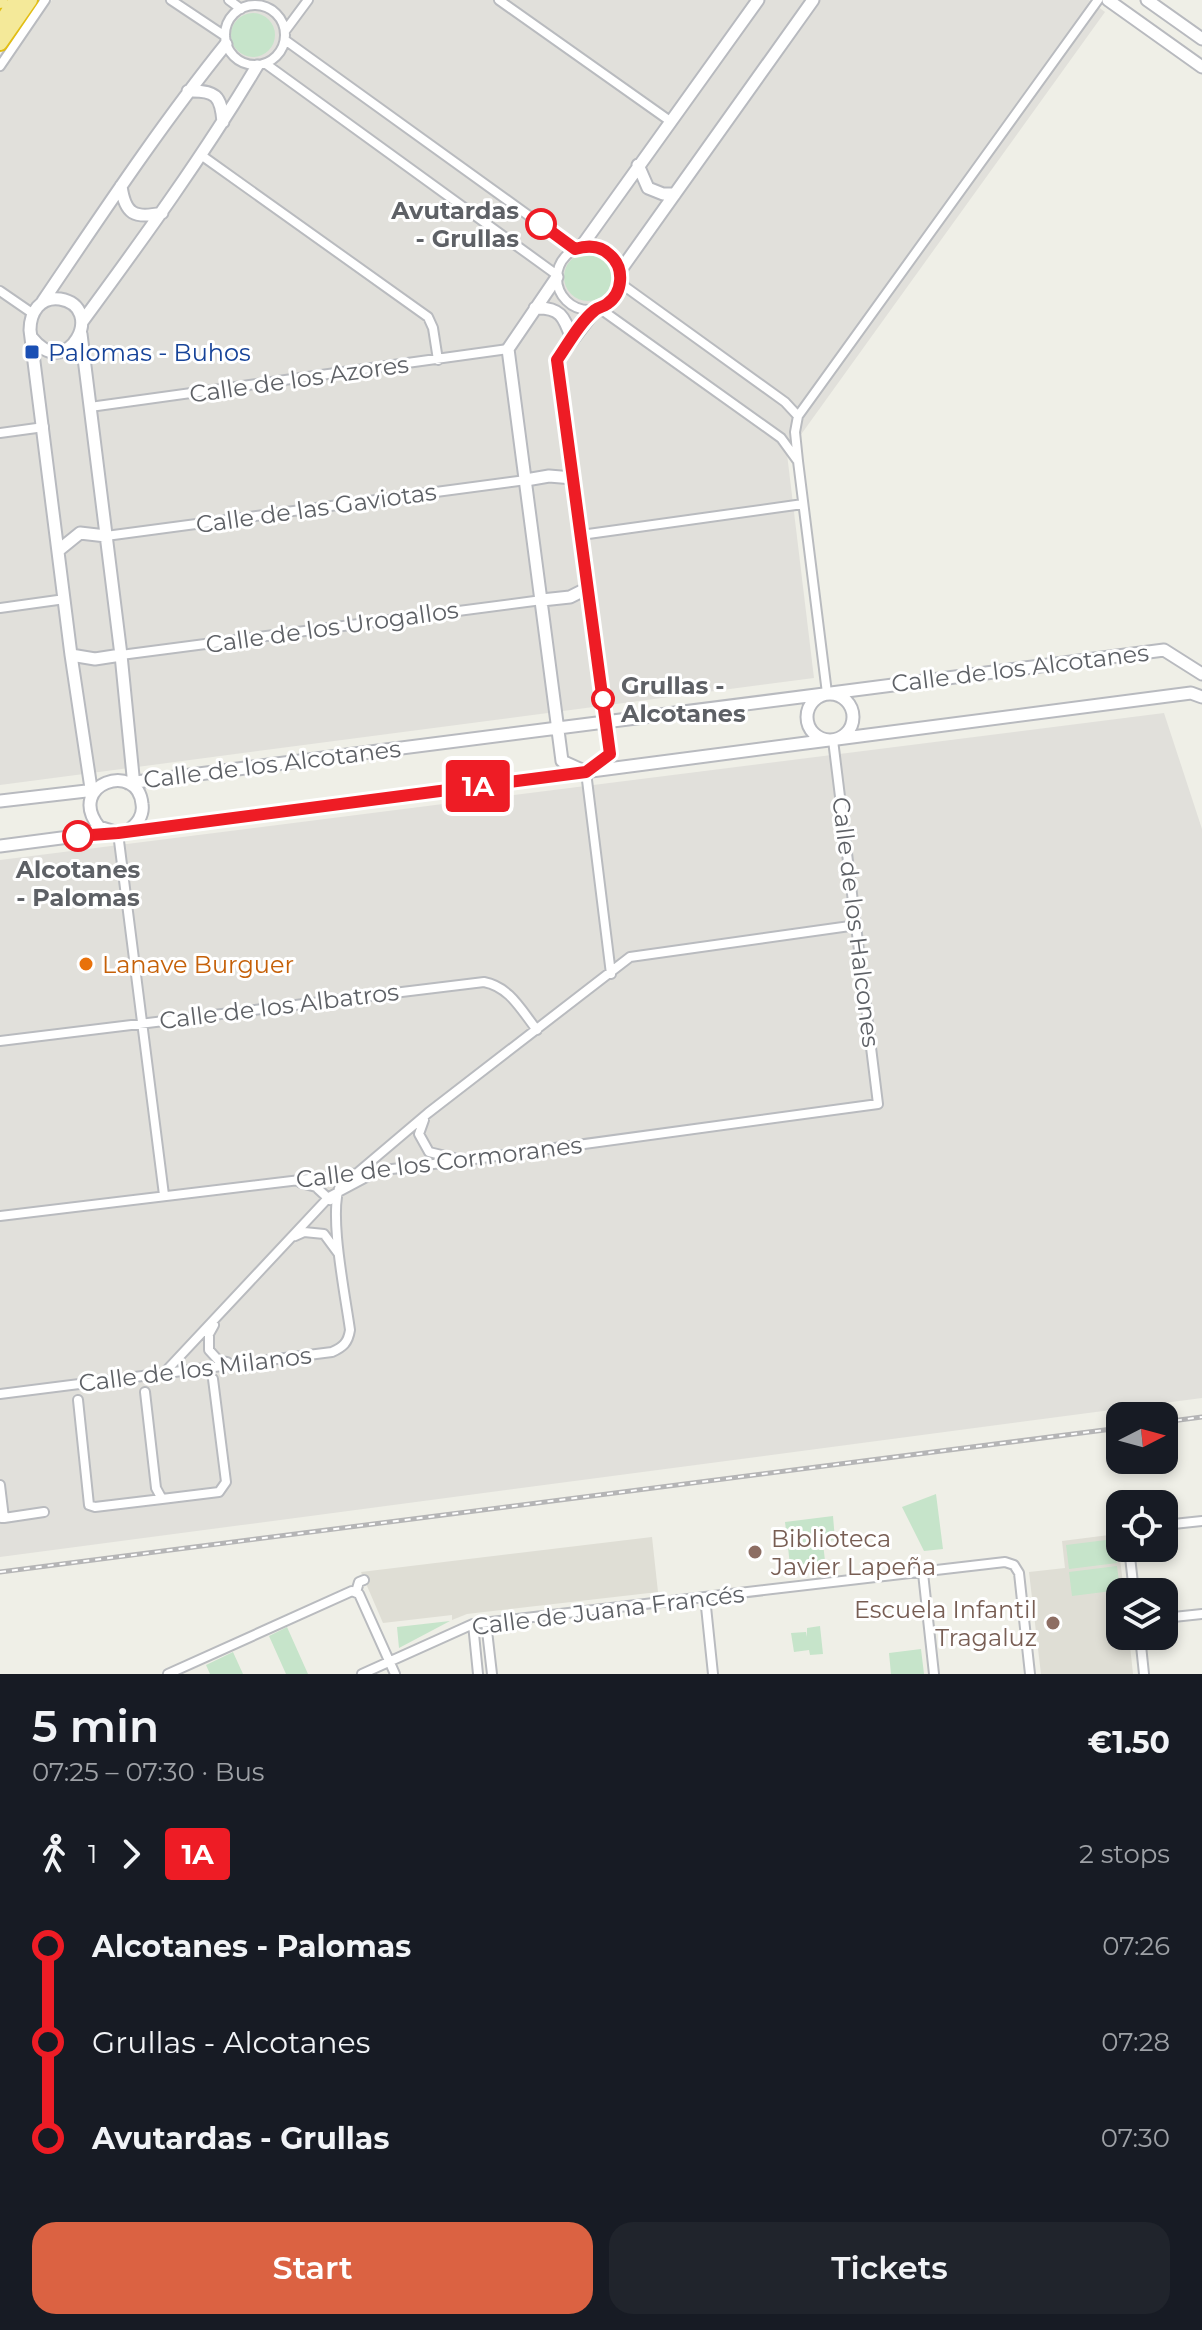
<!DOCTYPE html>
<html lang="en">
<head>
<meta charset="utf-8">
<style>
	body { margin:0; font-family:Montserrat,sans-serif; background:#20242c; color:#f1f3f6; height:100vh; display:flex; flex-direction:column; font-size:30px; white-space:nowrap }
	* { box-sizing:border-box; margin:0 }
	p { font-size:26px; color:#9ea1a6 }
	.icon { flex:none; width:44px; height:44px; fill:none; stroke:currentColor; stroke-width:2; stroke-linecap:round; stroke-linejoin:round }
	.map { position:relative; height:1674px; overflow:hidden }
	.drawer { display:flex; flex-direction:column; background:#171b24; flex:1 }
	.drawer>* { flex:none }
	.badge { padding:0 16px; border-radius:6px; font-size:28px; line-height:52px }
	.needle { width:52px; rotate:84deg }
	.tools { position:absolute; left:1106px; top:1402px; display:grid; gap:16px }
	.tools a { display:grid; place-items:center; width:72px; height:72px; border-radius:16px; background:#171b24; box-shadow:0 4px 12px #0003; font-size:40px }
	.map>.badge { position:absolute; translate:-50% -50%; box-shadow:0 0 0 4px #fff }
	.legs { display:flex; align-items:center; gap:12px; height:88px; padding:0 32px; font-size:26px }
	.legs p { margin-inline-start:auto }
	.summary { display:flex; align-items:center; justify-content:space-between; height:136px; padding:0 32px }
	h1 { font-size:44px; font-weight:600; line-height:60px }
	.cta { display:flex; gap:16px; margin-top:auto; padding:16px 32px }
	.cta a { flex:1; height:92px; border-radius:24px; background:#db6242; color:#fff; font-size:32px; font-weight:600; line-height:92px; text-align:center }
	.cta a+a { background:#20242c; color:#f1f3f6 }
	ul { padding:0 32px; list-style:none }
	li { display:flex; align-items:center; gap:28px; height:96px; font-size:30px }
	li i { display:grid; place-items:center; width:12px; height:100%; margin:0 10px; background:currentColor }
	li i::after { content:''; width:20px; height:20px; margin:-10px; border:6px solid; border-radius:50%; background:#171b24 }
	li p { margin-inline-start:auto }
	li:first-child i { background:linear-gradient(#0000 50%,currentColor 0) }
	li:last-child i { background:linear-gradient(currentColor 50%,#0000 0) }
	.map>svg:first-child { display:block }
</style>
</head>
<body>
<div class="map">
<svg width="1202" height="1674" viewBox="0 0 1202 1674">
	<rect width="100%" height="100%" fill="#efefe7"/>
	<path fill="#e1e0db" d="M52,0H1089L1105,12L787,454L814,678L0,785V67Z
		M1164,713L1202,829V1398L0,1557V860Z"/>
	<path fill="#dfded5" d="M1117,1534L1124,1592H1120V1636H1129L1133,1674H1041L1029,1572L1065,1568L1062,1541Z
		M652,1537L658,1592L467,1614L452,1620V1615L383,1623L361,1572Z"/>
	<path fill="#c6e4ca" d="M231 35a22 22 0 1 1 44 0a22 22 0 1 1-44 0Z
		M564 277a24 24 0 1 1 48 0a24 24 0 1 1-48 0Z
		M936,1494L943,1549L924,1551L902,1507Z
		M833,1516L835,1540L788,1546L785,1522Z
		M1114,1539L1117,1563L1069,1569L1066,1545Z
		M823,1543L825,1561L790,1566L788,1547Z
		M1117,1566L1120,1590L1072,1596L1069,1572Z
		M450,1621L399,1648L397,1627Z
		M820,1626L823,1654L810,1655L809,1650L794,1652L791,1633L806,1632L807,1637V1628Z
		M287,1627L308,1674H286L269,1636Z
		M921,1649L924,1674H891L889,1653Z
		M233,1652L243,1674H210L206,1665Z"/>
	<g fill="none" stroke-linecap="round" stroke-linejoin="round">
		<g stroke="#b9bbbf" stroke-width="12">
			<path id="street" d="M171,0L225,36
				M229,0L241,9
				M499,0L670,121
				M225 35a30 30 0 1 1 60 0a30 30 0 1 1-60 0Z
				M285,31L308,0
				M285,40L575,249
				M266,64L557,275
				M0,66L45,0
				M201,155L428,317L433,328L438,360
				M557 278a32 32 0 1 1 64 0a32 32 0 1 1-64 0Z
				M620,283L785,402L798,416L795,432L798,461L827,693
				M0,291L32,313
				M599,308L781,438L797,460
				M90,407L508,349
				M798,416L1098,0
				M0,433L44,427
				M581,535L803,504
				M106,536L526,480
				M0,608L65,599
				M121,655L542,600
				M586,772L611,974
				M118,833L164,1195
				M0,1041L484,982C510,987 521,1010 537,1030
				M424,1120L419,1134L429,1152L454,1158
				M301,1183L316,1187L330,1200
				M0,1216L467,1160L878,1104L833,740
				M295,1236L304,1232L324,1234L338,1253
				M214,1325L209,1334V1350L219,1361L227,1362
				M165,1372L329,1197L374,1173
				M145,1392L156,1488L162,1499L219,1492L226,1482L213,1379
				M0,1394L332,1352C343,1347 348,1343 350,1330C346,1299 327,1208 341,1184C344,1178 349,1176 356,1174L428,1113L630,957L857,925
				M78,1400L89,1505L95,1507L162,1499
				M0,1485L4,1518H2
				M4,1518L44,1512
				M1164,1525L1202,1521
				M1129,1548L1134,1592
				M923,1573L934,1674
				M356,1592L359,1582L364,1580
				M705,1597L713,1674
				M1164,1618L1202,1614
				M486,1622L492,1674
				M473,1624L478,1674
				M1140,1636L1144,1674
				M168,1674L352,1591L359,1594L395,1674
				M362,1674L473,1624L1005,1562L1014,1565L1019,1573L1030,1674"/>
		</g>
		<g stroke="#b8babf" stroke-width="15">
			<path id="secondary" d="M1108,0L1202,67
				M1147,0L1202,39
				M188,91C216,90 221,96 223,122
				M638,165L648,188L663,194H675
				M121,186C125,214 134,219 162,213
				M581,247L758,0
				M620,271L813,0
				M557,277L508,349L562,761L584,771
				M43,301C102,214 160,126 226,44
				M535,308C561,307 564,317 572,339
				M82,322C143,239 204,155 257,66
				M81,334L121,655L134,786
				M32,338C68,383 107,307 60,299C40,296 30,313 30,330L71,655L92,795
				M526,480L549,476L573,478
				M59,550L80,533L106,536
				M542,600L570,597L588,588
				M71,655L95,659L121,655
				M831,693L1164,650L1202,674
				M807 717a23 23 0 1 1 46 0a23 23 0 1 1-46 0Z
				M837,739L1191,693L1202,697
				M587,772L610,754L557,360L596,309
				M128,783L824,694
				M0,801L95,790
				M128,831C137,824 144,816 142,804C138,760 65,784 99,827L118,833L829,740
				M0,846L107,832"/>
		</g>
		<g stroke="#e2be14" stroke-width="18">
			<path id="highway" d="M0,1V0
				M0,24L16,0
				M0,43L30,0"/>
		</g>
		<use href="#street" stroke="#fff" stroke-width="8"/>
		<use href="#secondary" stroke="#fff" stroke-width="11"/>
		<use href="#highway" stroke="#f4e999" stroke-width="14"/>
		<g stroke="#b5b5b6" stroke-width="5">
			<path id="rail" d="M1164,1422L1202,1417
				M0,1572L1120,1428"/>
		</g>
		<use href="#rail" stroke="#fff" stroke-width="2" stroke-dasharray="6" stroke-linecap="butt"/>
	</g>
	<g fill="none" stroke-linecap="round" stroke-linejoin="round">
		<g stroke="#fff" stroke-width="18">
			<path id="line-1" d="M78,836L118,833L586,772L610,754L557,360C568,344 580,322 595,310C599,307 603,307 607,304C623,293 625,268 610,255C601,246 588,245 575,249L541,224"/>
		</g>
		<use href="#line-1" stroke="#ee1c25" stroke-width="12"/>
	</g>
	<g fill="#fff" stroke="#ee1c25" stroke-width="4">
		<circle cx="541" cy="224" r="14"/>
		<circle cx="603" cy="699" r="10"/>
		<circle cx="78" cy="836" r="14"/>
	</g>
	<rect fill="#1a4fb4" stroke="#fff" stroke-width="3" x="24" y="344" width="16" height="16" rx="4"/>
	<circle fill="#e8710a" stroke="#fff" stroke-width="3" cx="86" cy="964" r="8"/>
	<g fill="#8d6e63" stroke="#fff" stroke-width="3">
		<circle cx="755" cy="1552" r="8"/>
		<circle cx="1053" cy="1623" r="8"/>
	</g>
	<g text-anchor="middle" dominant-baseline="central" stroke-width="6" stroke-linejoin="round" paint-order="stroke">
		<g font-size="24" font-weight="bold" fill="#5e6166" stroke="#fff" text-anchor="end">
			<text x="519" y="210">Avutardas<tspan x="519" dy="28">- Grullas</tspan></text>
			<text x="621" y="685" text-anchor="start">Grullas -<tspan x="621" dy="28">Alcotanes</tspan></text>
			<text x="78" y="869" text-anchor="middle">Alcotanes<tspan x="78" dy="28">- Palomas</tspan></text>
		</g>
		<g font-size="24" fill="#164399" stroke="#fff" text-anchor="start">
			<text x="48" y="352">Palomas - Buhos</text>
		</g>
		<g font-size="24" fill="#5e6166" stroke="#fff">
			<text transform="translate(299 379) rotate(-8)">Calle de los Azores</text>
			<text transform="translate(316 508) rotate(-8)">Calle de las Gaviotas</text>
			<text transform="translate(332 627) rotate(-8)">Calle de los Urogallos</text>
			<text transform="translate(1020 668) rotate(-7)">Calle de los Alcotanes</text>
			<text transform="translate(272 764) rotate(-7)">Calle de los Alcotanes</text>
			<text transform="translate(856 922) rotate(83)">Calle de los Halcones</text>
			<text transform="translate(279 1006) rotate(-7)">Calle de los Albatros</text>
			<text transform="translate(439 1162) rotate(-7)">Calle de los Cormoranes</text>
			<text transform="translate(195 1369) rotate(-7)">Calle de los Milanos</text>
			<text transform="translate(608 1610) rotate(-7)">Calle de Juana Francés</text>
		</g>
		<g font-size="24" fill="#c56008" stroke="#fff" text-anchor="start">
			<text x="102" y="964">Lanave Burguer</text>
		</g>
		<g font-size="24" fill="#785e54" stroke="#fff" text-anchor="start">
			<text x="771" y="1538">Biblioteca<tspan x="771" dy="28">Javier Lapeña</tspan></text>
			<text x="1037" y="1609" text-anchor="end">Escuela Infantil<tspan x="1037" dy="28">Tragaluz</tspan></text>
		</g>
	</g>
</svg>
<div class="tools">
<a><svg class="needle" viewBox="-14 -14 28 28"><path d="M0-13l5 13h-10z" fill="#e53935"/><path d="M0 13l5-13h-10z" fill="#9ea1a6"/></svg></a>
<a><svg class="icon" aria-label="locate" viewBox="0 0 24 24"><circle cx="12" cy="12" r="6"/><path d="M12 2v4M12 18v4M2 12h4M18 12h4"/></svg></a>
<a><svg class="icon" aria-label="layers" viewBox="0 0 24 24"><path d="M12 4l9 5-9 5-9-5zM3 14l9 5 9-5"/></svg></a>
</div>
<b class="badge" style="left:478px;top:786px;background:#ee1c25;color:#fff">1A</b>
</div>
<section class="drawer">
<div class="summary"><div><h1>5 min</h1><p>07:25 – 07:30 · Bus</p></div><b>€1.50</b></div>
<div class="legs"><svg class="icon" aria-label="walk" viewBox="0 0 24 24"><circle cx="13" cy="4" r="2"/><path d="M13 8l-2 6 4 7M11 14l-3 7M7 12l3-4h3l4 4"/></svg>1<svg class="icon" aria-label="forward" viewBox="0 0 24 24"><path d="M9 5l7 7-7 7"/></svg><b class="badge" style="background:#ee1c25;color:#fff">1A</b><p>2 stops</p></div>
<ul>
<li><i style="color:#ee1c25"></i><b>Alcotanes - Palomas</b><p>07:26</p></li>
<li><i style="color:#ee1c25"></i><span>Grullas - Alcotanes</span><p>07:28</p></li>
<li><i style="color:#ee1c25"></i><b>Avutardas - Grullas</b><p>07:30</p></li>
</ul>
<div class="cta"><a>Start</a><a>Tickets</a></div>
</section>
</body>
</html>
